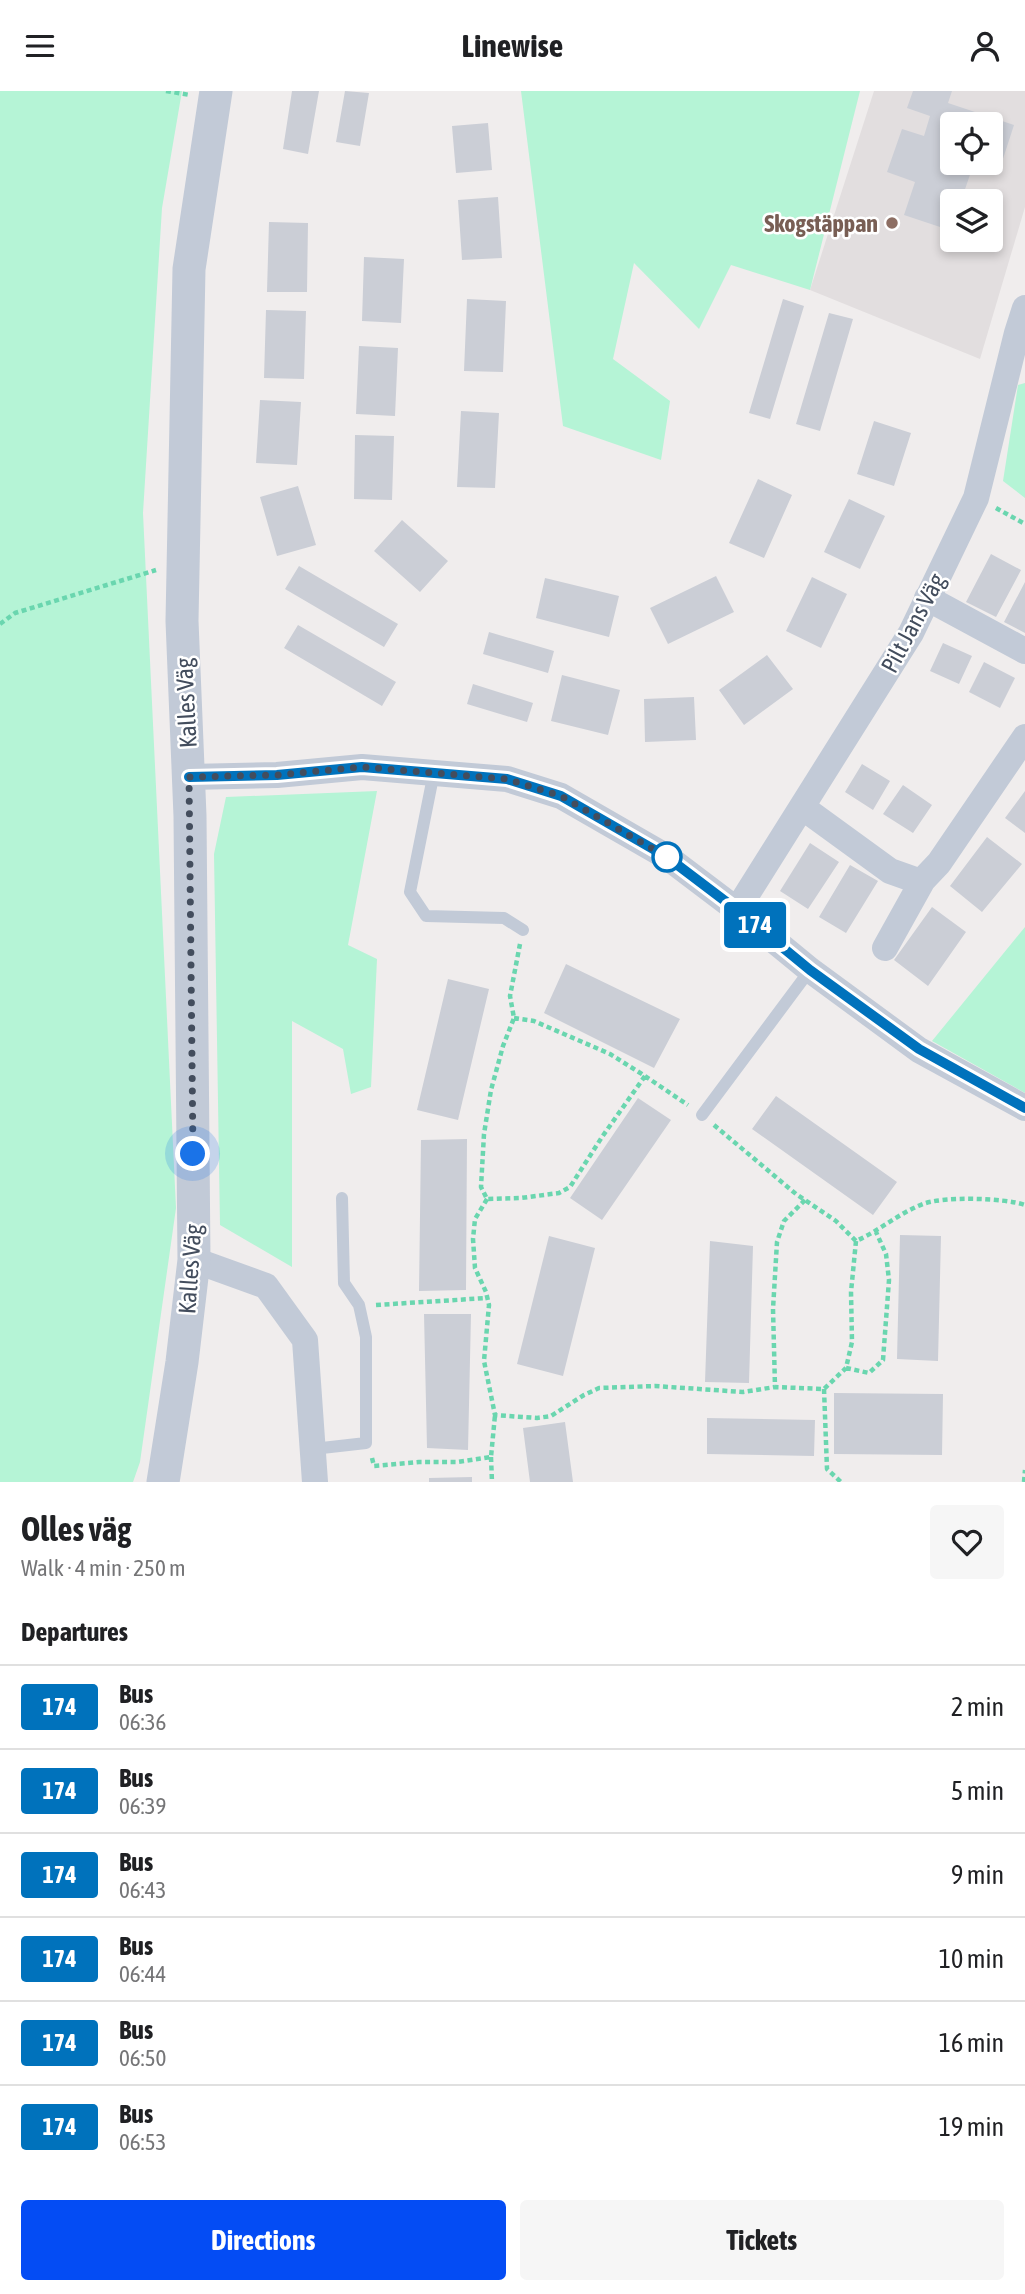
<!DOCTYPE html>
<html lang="en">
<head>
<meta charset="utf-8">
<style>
	body { margin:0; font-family:"Asap Condensed",sans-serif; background:#f6f6f6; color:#202124; height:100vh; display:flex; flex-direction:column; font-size:26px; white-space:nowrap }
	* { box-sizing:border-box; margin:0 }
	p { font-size:23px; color:#757577 }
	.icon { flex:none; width:38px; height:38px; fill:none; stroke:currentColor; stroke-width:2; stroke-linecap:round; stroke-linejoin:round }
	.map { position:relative; height:1391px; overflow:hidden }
	.details { display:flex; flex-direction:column; background:#fff; flex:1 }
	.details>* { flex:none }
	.badge { padding:0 14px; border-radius:5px; font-size:24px; line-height:46px }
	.fabs { position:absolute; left:940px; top:21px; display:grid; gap:14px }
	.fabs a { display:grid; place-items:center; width:63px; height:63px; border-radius:7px; background:#fff; box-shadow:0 4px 10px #0003; font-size:35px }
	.you { position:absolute; width:35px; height:35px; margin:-18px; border:5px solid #fff; border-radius:50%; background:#1a73e8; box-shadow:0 0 0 10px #1a73e833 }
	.map>.badge { position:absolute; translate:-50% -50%; box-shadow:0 0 0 4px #fff }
	h2 { padding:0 21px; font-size:26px; line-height:63px }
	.round { display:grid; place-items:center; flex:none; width:74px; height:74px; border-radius:7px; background:#f6f6f6 }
	.headline { display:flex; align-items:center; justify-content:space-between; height:119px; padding:0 21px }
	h1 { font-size:33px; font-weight:700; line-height:52px }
	.action { display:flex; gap:14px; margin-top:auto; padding:14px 21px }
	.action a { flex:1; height:80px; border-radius:7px; background:#044cf4; color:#fff; font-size:28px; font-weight:700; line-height:80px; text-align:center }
	.action a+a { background:#f6f6f6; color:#202124 }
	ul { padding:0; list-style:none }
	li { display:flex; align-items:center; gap:21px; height:84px; padding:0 21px; border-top:2px solid #e0e0e0 }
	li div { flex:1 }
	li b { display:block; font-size:26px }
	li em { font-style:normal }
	li .badge { min-width:77px; font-weight:700; text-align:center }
	header { display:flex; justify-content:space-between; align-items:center; height:91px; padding:0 21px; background:#fff; font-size:32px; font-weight:700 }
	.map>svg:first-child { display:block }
</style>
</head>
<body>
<header><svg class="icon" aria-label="menu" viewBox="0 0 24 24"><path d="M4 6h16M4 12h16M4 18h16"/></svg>Linewise<svg class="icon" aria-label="person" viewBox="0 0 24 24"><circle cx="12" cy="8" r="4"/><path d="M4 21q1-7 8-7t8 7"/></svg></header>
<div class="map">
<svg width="1025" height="1391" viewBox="0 0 1025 1391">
	<rect width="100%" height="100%" fill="#f0eded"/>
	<path fill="#e2dedf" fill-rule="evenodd" d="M874,0H1025V116L980,268L810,199ZM952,33H990V72H952ZM952,110H990V149H952Z"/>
	<path fill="#b5f4d6" d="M0,0H182L162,117L143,422L176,1117L140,1371L133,1391H0Z
		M521,0H860L810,199L731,174L699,238L634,172L613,268L670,310L661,369L563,335Z
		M1025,292V407L1003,390L1018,294Z
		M377,700L348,854L377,868L371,996L351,1003L343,958L292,930V1176L220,1134L214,763L226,706Z
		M1025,836V1002L932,950Z"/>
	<path fill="#cbced6" d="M292,0H319L308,63L283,58Z
		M345,0L369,2L360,55L336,51Z
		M913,0H952L948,12L1014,34L999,80L976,72H990V33H952V72H974L962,107L969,110H952V140L904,124L915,91L887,81L902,38L924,45L930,25L907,17Z
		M488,32L492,79L456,82L452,35Z
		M498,106L502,167L462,169L458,109Z
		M269,131L308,132L307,201H267Z
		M364,166L404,168L401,232L362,230Z
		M467,208L506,210L503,281L464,280Z
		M783,208L804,215L770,328L749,322Z
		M266,219L306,220L304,288L264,287Z
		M829,222L853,228L820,340L796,333Z
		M359,255L398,257L395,325L356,323Z
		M260,309L301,311L297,374L256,372Z
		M461,320L499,322L495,397L457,396Z
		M874,330L911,342L894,395L857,383Z
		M355,344L394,345L392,409L354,408Z
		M758,388L792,404L764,467L729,452Z
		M298,395L316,454L277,465L260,406Z
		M849,408L885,425L860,478L824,461Z
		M402,429L448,470L420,501L374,460Z
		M991,463L1021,479L996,526L966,511Z
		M299,475L398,533L384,556L285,498Z
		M716,485L734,521L668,553L650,517Z
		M812,486L847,503L821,557L786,540Z
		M545,487L619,505L609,546L536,527Z
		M1025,491V542L1004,531Z
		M298,534L396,591L382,615L284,557Z
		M489,541L554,560L548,582L483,563Z
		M943,552L972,565L959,593L930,580Z
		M767,564L793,598L744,634L719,599Z
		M984,571L1015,587L1000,617L969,601Z
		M562,584L620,599L608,644L551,630Z
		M473,593L533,612L527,631L467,613Z
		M694,606L696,649L645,651L644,608Z
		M862,673L890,690L873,719L845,701Z
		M903,694L932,714L913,742L883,723Z
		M1025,700V742L1005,727Z
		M987,746L1022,773L982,821L950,795Z
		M810,752L839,771L808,818L780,800Z
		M850,774L878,790L846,842L819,826Z
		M932,816L966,841L928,895L894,869Z
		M566,873L680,928L654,977L544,922Z
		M448,888L489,898L458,1029L417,1019Z
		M776,1005L897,1091L873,1124L752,1038Z
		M638,1007L671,1029L602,1129L570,1107Z
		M467,1048L466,1199L419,1200L421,1049Z
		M900,1144L941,1145L938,1270L897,1268Z
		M549,1145L595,1157L563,1285L517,1273Z
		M710,1150L753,1155L749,1292L705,1291Z
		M424,1223H471L468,1359L427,1357Z
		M834,1302L943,1303L942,1364L834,1363Z
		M707,1327L815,1329L814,1365L707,1363Z
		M565,1331L573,1391H530L523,1337Z
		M472,1386V1391H429V1387Z"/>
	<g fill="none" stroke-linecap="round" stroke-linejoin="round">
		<path stroke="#6ad6af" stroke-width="4.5" stroke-dasharray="5 3.5" stroke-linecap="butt" d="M166,0L190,4
			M996,417L1025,433
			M0,533L15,522L156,479
			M514,927L534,930L610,963L645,985L602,1046L570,1096L559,1102L521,1107L487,1108L481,1096L484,1043L491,999L503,955L514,927L510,905L520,853
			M645,985L688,1014
			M714,1034L796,1103L836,1130L856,1150C879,1140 899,1122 923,1113C943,1105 1005,1107 1025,1114
			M487,1108L475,1128L473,1148L475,1177L486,1201L489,1214L484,1270L495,1324L537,1327L551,1325L584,1304L599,1297L655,1295L743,1301L775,1296
			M805,1109L784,1130L777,1151L773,1218L775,1296L824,1298L846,1277L852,1251L851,1201L856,1150
			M376,1214L487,1207
			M846,1277L869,1282L883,1269L889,1189L886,1163L876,1141
			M824,1298L827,1378L841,1391
			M491,1366L492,1391
			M372,1367L374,1375L419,1371H457L491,1366L495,1324
			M1024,1391L1025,1379"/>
		<path stroke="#c2cad7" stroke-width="12" d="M434,681L410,801L426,825L504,827L523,839
			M702,1024L810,879
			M313,1358L366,1352V1246L359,1214L344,1192L342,1107"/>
		<path stroke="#c2cad7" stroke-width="26" d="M927,507L1025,560
			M189,686L277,684L362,676L507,688L561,705L667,766L737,819L810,879L919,959L1025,1017
			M802,716L890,780L921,791L939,772L1025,646
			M737,819L911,542L976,407L1017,242L1025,217
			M885,857L924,787
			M194,1169L266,1195L305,1249L315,1391"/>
		<path stroke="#c2cad7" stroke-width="33" d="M163,1391L182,1271L194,1169L190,725L182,530L189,178L216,0"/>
	</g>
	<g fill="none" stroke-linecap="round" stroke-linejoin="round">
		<g stroke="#fff" stroke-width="16">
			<path id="line" d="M189,686L277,684L362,676L507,688L561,705L667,766L737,819L810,879L919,958L1025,1017"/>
		</g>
		<use href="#line" stroke="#0072bc" stroke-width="10"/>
		<path stroke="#434d5d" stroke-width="7" stroke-dasharray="0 12.6" d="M193,1063L189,686L277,684L362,676L507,688L561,705L667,766"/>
	</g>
	<circle fill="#8d6e63" stroke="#fff" stroke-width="2.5" cx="892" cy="132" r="7"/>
	<circle fill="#fff" stroke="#0072bc" stroke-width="3.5" cx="667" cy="766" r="14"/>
	<g text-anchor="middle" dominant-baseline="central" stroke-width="5" stroke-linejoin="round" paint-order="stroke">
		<g font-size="24" font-weight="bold" fill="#785e54" stroke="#fff" text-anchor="end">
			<text x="878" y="132">Skogstäppan</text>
		</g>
		<g font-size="24" fill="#434d5d" stroke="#fff">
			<text transform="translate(913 532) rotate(-62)">Pilt Jans Väg</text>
			<text transform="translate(186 612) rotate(-93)">Kalles Väg</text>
			<text transform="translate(190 1178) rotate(-86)">Kalles Väg</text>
		</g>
	</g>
</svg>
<div class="fabs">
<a><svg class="icon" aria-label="locate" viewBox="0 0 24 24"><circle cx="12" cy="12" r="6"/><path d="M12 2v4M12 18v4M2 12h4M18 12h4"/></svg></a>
<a><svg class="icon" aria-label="layers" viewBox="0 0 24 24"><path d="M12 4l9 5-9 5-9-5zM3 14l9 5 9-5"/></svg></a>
</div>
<div class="you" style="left:193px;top:1063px"></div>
<b class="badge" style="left:755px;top:834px;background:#0072bc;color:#fff">174</b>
</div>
<section class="details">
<div class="headline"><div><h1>Olles väg</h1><p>Walk · 4 min · 250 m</p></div><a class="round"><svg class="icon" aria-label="heart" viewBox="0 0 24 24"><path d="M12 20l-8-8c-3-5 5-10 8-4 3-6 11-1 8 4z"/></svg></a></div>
<h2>Departures</h2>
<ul>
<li><span class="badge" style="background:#0072bc;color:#fff">174</span><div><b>Bus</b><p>06:36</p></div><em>2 min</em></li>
<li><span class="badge" style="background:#0072bc;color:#fff">174</span><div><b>Bus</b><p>06:39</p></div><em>5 min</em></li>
<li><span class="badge" style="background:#0072bc;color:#fff">174</span><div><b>Bus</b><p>06:43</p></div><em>9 min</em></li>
<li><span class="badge" style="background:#0072bc;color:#fff">174</span><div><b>Bus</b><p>06:44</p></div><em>10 min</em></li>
<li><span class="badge" style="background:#0072bc;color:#fff">174</span><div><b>Bus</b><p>06:50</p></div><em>16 min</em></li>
<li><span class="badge" style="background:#0072bc;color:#fff">174</span><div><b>Bus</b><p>06:53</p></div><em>19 min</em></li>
</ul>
<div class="action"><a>Directions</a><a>Tickets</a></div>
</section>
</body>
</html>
